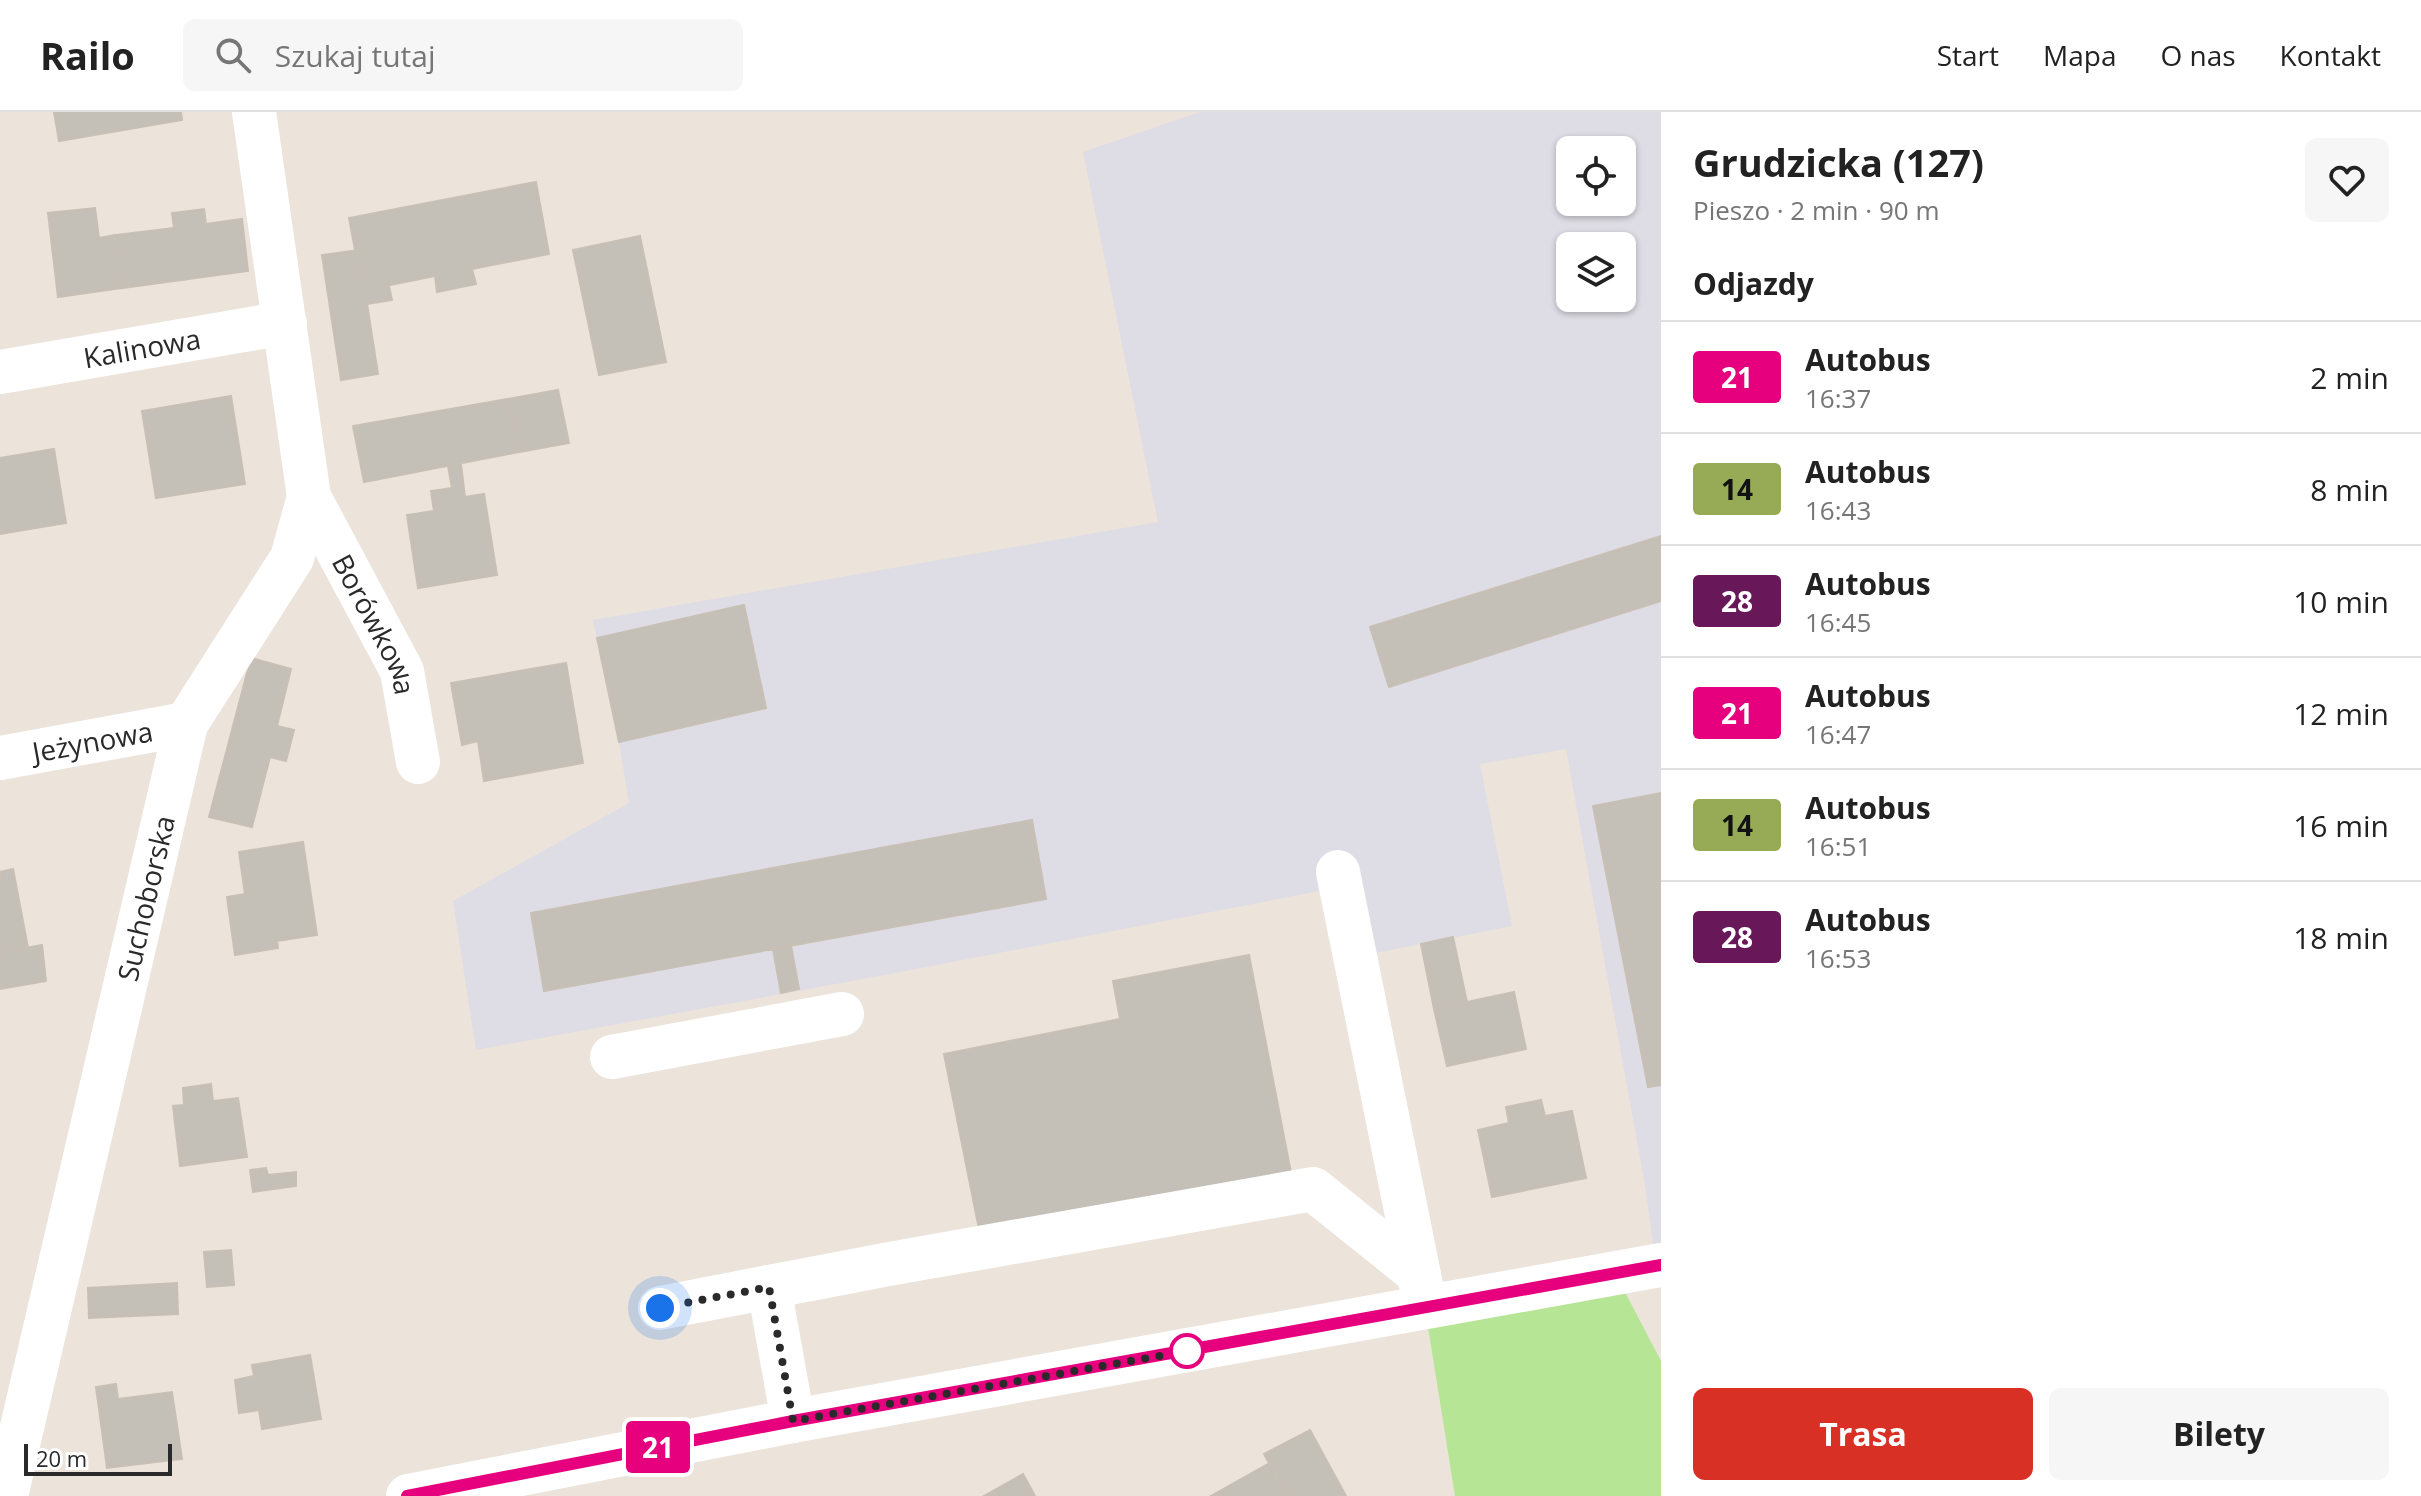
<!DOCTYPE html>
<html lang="pl">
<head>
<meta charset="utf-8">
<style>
	body { margin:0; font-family:"Open Sans",sans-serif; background:#f6f6f6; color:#222; height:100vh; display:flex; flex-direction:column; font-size:30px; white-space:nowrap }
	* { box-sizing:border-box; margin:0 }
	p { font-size:26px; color:#767676 }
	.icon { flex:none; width:44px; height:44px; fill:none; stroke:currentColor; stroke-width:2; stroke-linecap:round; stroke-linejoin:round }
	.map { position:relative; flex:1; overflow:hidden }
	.panel { display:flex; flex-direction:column; background:#fff; width:760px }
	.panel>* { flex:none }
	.badge { padding:0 16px; border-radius:6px; font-size:28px; line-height:52px }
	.controls { position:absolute; left:1556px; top:24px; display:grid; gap:16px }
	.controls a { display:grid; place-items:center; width:80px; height:80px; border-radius:12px; background:#fff; box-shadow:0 2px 6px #0004; font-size:40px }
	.scale { position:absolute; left:24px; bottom:20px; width:148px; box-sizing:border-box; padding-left:8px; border:4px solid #2a2a2a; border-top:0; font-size:22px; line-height:28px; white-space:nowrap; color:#2a2a2a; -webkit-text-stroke:6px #fff; paint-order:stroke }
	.you { position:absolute; width:40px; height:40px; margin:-20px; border:6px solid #fff; border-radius:50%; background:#1a73e8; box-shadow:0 0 0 12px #1a73e833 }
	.map>.badge { position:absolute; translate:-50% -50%; box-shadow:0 0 0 4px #fff }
	h2 { padding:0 32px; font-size:30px; line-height:72px }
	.round { display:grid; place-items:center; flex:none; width:84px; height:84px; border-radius:12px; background:#f6f6f6 }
	.head { display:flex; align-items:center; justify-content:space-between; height:136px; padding:0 32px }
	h1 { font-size:38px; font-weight:700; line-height:60px }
	.cta { display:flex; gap:16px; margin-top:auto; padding:16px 32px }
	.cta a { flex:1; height:92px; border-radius:12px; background:#d93025; color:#fff; font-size:32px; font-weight:700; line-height:92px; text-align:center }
	.cta a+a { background:#f6f6f6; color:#222 }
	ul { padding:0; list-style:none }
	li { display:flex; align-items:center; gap:24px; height:112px; padding:0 32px; border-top:2px solid #e0e0e0 }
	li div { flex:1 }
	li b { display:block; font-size:30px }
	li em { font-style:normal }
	li .badge { min-width:88px; font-weight:700; text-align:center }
	header { display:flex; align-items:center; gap:48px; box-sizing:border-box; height:112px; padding:0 40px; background:#fff; border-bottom:2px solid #e0e0e0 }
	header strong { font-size:38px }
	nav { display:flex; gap:44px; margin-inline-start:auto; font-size:28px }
	.search { width:560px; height:72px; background:#f6f6f6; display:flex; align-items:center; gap:20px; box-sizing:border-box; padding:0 28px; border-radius:12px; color:#767676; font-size:30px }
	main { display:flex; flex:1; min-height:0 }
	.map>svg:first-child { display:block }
</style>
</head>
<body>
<header>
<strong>Railo</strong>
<div class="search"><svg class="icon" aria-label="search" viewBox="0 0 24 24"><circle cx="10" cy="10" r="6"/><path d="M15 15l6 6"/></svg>Szukaj tutaj</div>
<nav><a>Start</a><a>Mapa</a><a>O nas</a><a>Kontakt</a></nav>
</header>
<main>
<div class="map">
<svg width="1661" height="1384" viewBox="0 0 1661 1384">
	<rect width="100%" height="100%" fill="#ece3db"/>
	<path fill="#dedce4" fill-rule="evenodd" d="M1200,0H1661V1153L1656,1154L1645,1073L1566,637L1480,652L1512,814L1355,845L1340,775L890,862L476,938L453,789L629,691L619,630L593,508L1158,410L1083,40ZM1570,38H1622V90H1570ZM1570,134H1622V186H1570Z"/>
	<path fill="#b7e596" d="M1615,1161L1661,1249V1384H1455L1425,1196Z"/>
	<path fill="#c4bfb7" stroke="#c8bfb5" stroke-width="2" d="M54,0H181L182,8L59,29Z
		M536,70L549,142L472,157L476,172L437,180L435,164L365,178L358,138H355L349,106Z
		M95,96L99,126L115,123L122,176L58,185L48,101Z
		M204,97L206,112L242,107L248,159L122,176L115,123L174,116L172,101Z
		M640,124L666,250L599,263L573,138Z
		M358,138L365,178L389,174L392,188L367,192L378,262L341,268L322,143Z
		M558,278L569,331L519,340L508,287Z
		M231,284L245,372L156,386L142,299Z
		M508,287L519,340L364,370L353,314Z
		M54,337L66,411L0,422V346Z
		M461,352L465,385L484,382L497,463L418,476L407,403L434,399L431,379L452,376L448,354Z
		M1661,424V489L1389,575L1370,515Z
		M744,493L766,596L619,630L597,526Z
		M251,546L291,557L277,614L294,618L286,649L270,645L252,715L209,705Z
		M566,551L583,651L484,669L478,629L462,633L451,571Z
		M1661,681V973L1648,975L1593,694Z
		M1032,708L1046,787L544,879L531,801Z
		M303,730L317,823L277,829L278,836L235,843L227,785L245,782L239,740Z
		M13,757L28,836L0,841V760Z
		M1453,825L1467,890L1434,897L1421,832Z
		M42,833L46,869L0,877V841Z
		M791,834L799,877L781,881L773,837Z
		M1249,843L1291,1061L980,1122L944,942L1120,907L1113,869Z
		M1514,880L1526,937L1447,954L1434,897Z
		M211,972L213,989L238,986L247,1045L180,1054L173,994L184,993L183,976Z
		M1541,988L1545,1004L1572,999L1586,1066L1492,1085L1478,1018L1509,1011L1506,995Z
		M266,1056L268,1063L296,1060V1074L253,1080L250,1058Z
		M231,1138L234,1173L207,1175L204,1140Z
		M177,1171L178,1202L89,1206L88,1176Z
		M310,1243L321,1307L262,1317L259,1298L239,1301L235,1268L254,1264L252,1253Z
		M116,1272L118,1287L172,1280L182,1347L107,1356L96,1275Z
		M1310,1318L1346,1384H1287L1264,1342Z
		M1270,1351L1287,1384H1211Z
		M1023,1362L1035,1384H984Z"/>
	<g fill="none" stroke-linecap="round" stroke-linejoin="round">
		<g stroke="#fff" stroke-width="44">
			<path id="s1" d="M0,260L285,211"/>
			<path id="s2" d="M309,385L402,559L418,650"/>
			<path id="s3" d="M0,646L186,612"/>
			<path d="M1338,760L1421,1173"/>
			<path d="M612,945L842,902"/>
			<path d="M769,1175L793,1309"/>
			<path d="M660,1196L889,1152L1313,1077L1419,1162"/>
			<path id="s4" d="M6,1384L186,612L292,446L309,385L254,0"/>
			<path d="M408,1384L793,1309L1661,1153"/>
		</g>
	</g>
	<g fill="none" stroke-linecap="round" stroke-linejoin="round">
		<g stroke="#fff" stroke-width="18">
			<path id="line" d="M407,1384L793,1309L1661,1153"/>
		</g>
		<use href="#line" stroke="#e6007e" stroke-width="12"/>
		<path stroke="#2a2a2a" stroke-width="8" stroke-dasharray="0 14.4" d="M660,1196L769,1175L793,1309L1199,1237L1187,1239"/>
	</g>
	<circle fill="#fff" stroke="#e6007e" stroke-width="4" cx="1187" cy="1239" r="16"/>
	<g text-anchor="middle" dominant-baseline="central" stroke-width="8" stroke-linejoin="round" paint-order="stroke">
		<g font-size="28" fill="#2a2a2a" stroke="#fff">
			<text stroke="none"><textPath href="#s1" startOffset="144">Kalinowa</textPath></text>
			<text stroke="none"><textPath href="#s2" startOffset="144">Borówkowa</textPath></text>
			<text stroke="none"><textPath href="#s3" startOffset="94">Jeżynowa</textPath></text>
			<text stroke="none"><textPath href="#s4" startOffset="614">Suchoborska</textPath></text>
		</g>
	</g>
</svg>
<div class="controls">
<a><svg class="icon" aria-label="locate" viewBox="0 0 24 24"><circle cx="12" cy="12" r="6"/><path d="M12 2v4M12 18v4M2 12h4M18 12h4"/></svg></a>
<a><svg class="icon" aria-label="layers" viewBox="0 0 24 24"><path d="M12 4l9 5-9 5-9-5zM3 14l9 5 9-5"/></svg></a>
</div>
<div class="scale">20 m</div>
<div class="you" style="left:660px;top:1196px"></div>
<b class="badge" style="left:658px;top:1335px;background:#e6007e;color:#fff">21</b>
</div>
<section class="panel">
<div class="head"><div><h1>Grudzicka (127)</h1><p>Pieszo · 2 min · 90 m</p></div><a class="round"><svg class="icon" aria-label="heart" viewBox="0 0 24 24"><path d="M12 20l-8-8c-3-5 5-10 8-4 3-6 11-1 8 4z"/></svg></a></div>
<h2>Odjazdy</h2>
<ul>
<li><span class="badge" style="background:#e6007e;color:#fff">21</span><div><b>Autobus</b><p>16:37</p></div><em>2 min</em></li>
<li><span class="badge" style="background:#97ab56;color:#111">14</span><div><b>Autobus</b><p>16:43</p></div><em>8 min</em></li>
<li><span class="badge" style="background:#681759;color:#fff">28</span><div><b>Autobus</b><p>16:45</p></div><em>10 min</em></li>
<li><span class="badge" style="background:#e6007e;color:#fff">21</span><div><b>Autobus</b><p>16:47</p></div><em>12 min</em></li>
<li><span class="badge" style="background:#97ab56;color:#111">14</span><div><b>Autobus</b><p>16:51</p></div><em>16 min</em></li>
<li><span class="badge" style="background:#681759;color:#fff">28</span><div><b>Autobus</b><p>16:53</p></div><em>18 min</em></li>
</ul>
<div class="cta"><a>Trasa</a><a>Bilety</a></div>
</section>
</main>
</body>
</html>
